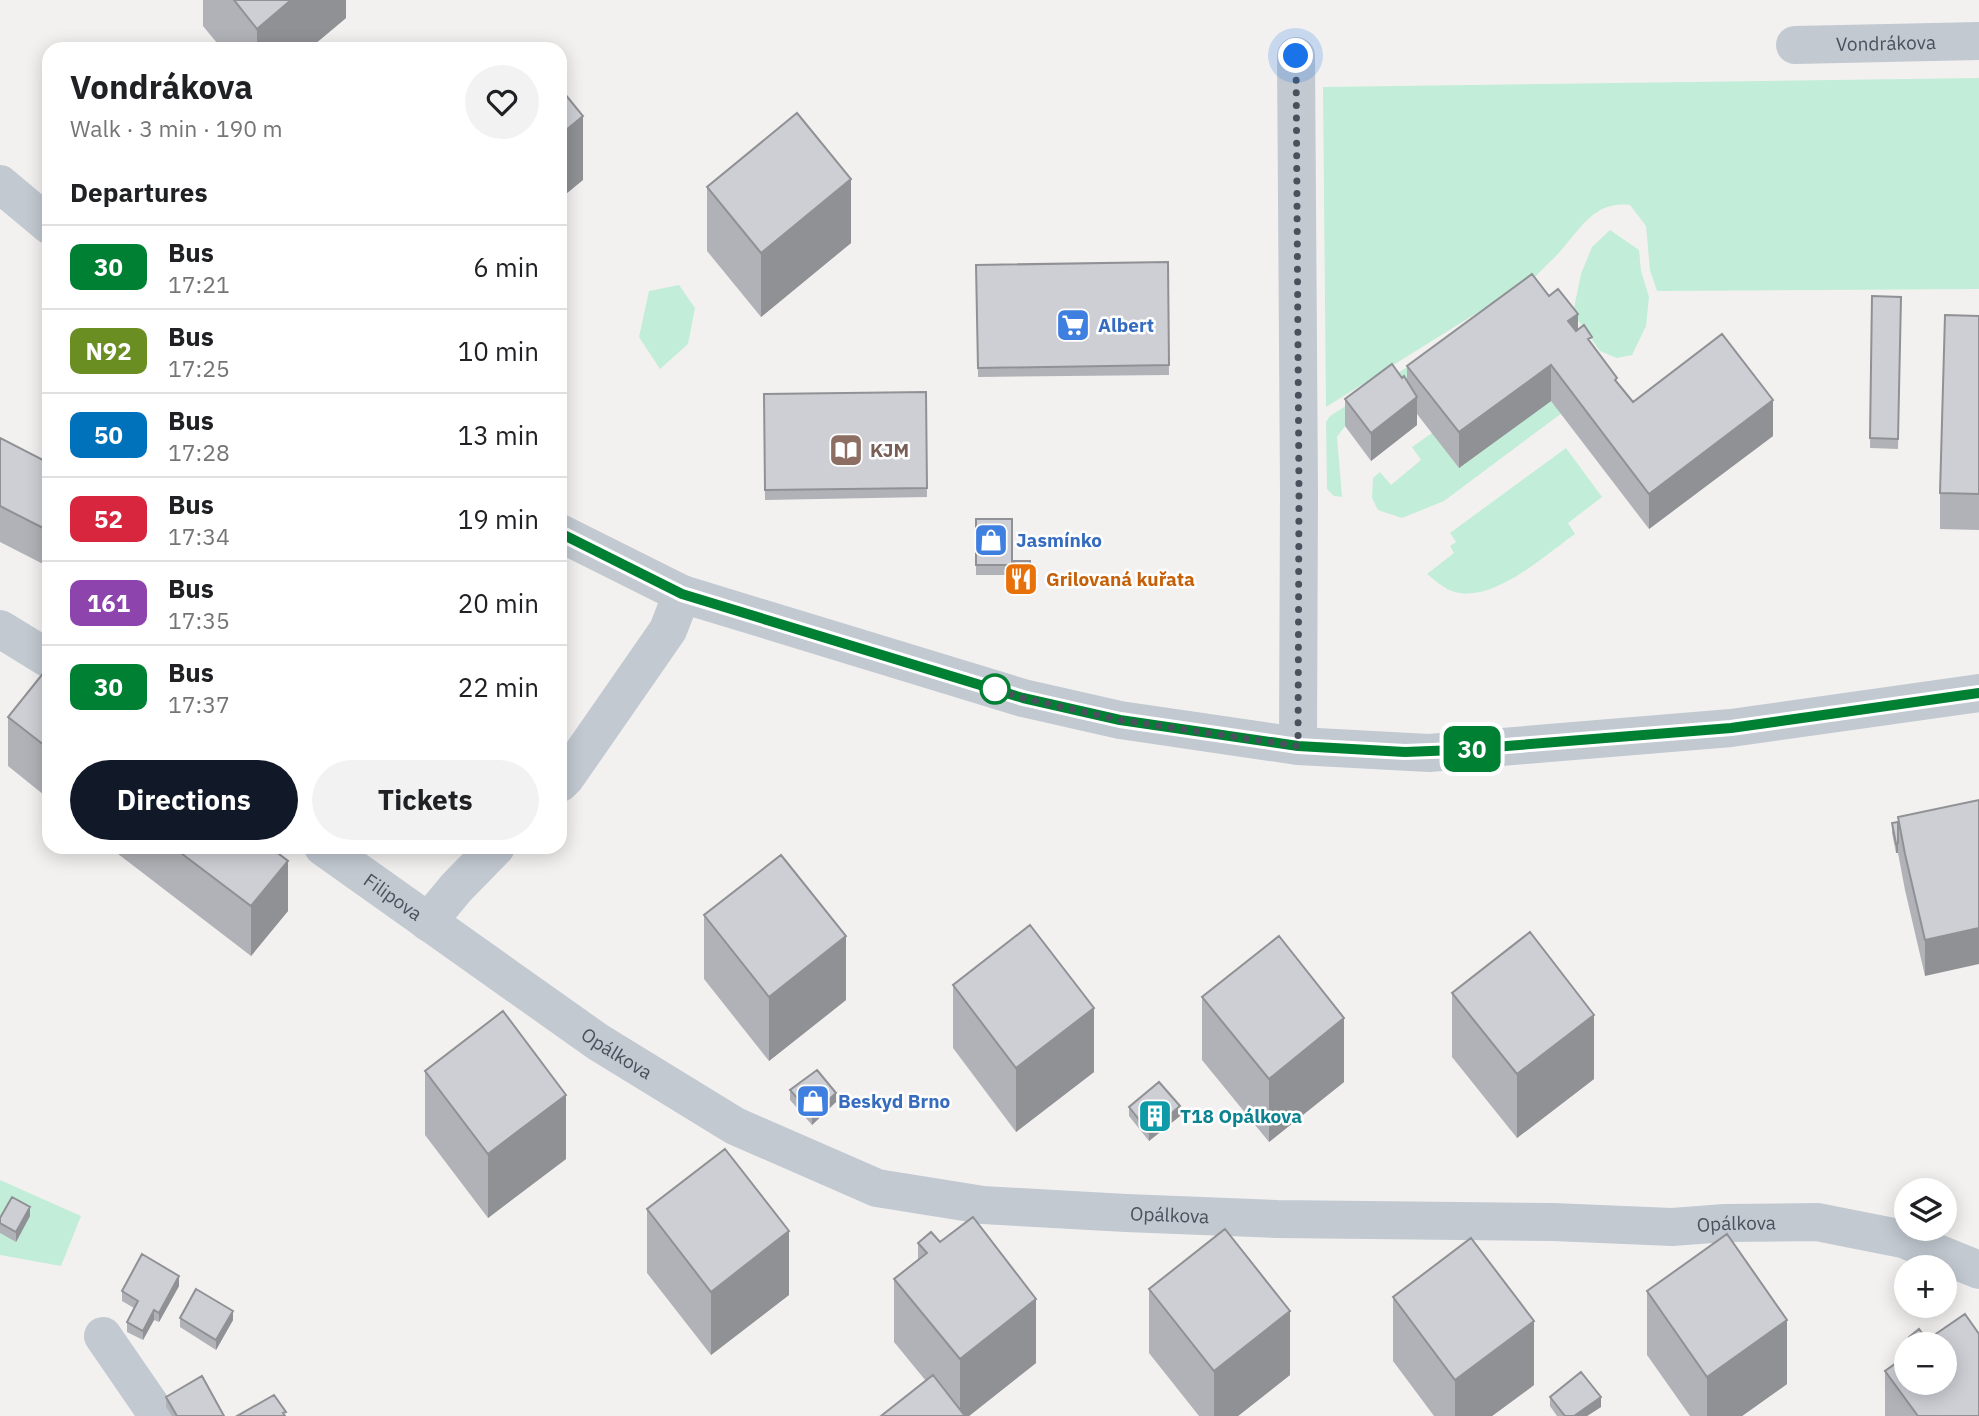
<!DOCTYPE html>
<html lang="en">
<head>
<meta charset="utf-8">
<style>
	body { margin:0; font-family:"IBM Plex Sans",sans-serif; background:#f2f2f2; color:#202124; height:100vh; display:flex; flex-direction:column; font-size:26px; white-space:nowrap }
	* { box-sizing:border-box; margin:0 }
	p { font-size:23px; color:#757577 }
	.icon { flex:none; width:38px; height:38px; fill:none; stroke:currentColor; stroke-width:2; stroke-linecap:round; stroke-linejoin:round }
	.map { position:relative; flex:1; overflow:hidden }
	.details { position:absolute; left:42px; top:42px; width:525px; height:812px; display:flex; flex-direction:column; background:#fff; border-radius:21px; box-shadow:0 4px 18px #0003 }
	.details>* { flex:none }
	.badge { padding:0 14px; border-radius:10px; font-size:24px; line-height:46px }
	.fabs { position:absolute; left:1894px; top:1178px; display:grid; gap:14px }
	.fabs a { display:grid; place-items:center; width:63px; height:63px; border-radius:50%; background:#fff; box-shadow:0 4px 18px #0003; font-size:35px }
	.you { position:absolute; width:35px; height:35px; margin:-18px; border:5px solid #fff; border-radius:50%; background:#1a73e8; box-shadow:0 0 0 10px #1a73e833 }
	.map>.badge { position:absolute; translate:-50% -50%; box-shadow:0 0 0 4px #fff }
	h2 { padding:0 28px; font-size:26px; line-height:63px }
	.round { display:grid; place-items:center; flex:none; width:74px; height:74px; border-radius:37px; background:#f2f2f2 }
	.overview { display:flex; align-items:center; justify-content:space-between; height:119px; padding:0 28px }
	h1 { font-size:33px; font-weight:700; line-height:52px }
	.action { display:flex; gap:14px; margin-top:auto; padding:14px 28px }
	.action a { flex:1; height:80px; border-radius:42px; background:#111827; color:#fff; font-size:28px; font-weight:700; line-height:80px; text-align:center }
	.action a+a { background:#f2f2f2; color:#202124 }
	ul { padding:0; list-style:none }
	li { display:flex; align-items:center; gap:21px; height:84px; padding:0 28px; border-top:2px solid #e0e0e0 }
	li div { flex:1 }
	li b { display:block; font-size:26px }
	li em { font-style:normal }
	li .badge { min-width:77px; font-weight:700; text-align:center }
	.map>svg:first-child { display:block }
</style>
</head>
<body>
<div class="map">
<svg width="1979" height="1416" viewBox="0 0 1979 1416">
	<rect width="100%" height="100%" fill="#f3f1f0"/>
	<path fill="#c2edd8" d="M1979,78V289L1657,291L1650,270L1646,226L1630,205C1596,201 1583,225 1563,248C1555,258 1545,266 1536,276L1326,407L1323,87Z
		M1610,230L1639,250L1641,271L1649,297L1646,326L1632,355L1617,358L1600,351L1573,313L1581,274L1592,247Z
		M679,285L695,308L688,344L660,369L639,337L649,291Z
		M1519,296H1547L1391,392L1345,426L1337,437L1342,497L1334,496L1327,489L1326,422L1330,416Z
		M1551,401L1562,413L1444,501L1402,518L1378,510L1372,498L1373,478L1380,472L1391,485L1421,460L1412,447L1432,433Z
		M1566,448L1602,497L1568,523L1575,534C1545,555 1494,603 1455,592C1444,589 1436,581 1427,574L1454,553L1450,546L1456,542L1450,533Z
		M0,1180L81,1216L61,1266L0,1255Z"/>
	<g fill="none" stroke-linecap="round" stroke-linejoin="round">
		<g stroke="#c2c9d1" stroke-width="38">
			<path id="s1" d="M1795,45L1979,41"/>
			<path d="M1296,56L1299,492L1298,746"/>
			<path d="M0,629L49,659"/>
			<path d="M560,783L566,777L668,630L682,594"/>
			<path id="s2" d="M323,847L598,1042L735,1126L877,1188L983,1205L1126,1213L1277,1219L1553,1222L1672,1227L1725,1223L1817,1222L1903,1239L1979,1270"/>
			<path d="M428,922L456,888L496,847"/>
			<path d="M103,1336L158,1416"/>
		</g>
		<path stroke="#c2c9d1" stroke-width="38" d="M0,184L49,225
			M560,533L682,594L1023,698L1120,720L1298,746L1429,753L1731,728L1979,693"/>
	</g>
	<path fill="#b1b2b7" d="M203,0H346V18L309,49H222L203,26Z
		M707,187L851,243L761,317L707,251Z
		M1168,262L1169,375L978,377L976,265Z
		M1549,296L1592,344L1617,383L1633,402L1773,436L1649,529L1551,401L1459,468L1417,414V425L1371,461L1345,426V399L1402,378L1407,382V366Z
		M1872,296L1901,297L1898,449L1870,448Z
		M1979,316V530L1940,529V493Z
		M926,392L927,497L765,500L764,394Z
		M0,438L49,463V567L0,542Z
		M976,519H1012V575H976Z
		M1014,561H1030V584L1015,585Z
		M49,674V799L8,766V717Z
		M1979,800L1925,976L1905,890L1898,853H1896L1892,833V823L1898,822V817Z
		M109,847H270L288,911L251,956Z
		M704,915L846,1000L769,1061L704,979Z
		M953,985L1094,1072L1016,1132L953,1048Z
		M1452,993L1594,1079L1517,1138L1452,1057Z
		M1202,997L1344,1082L1269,1142L1202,1060Z
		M425,1071L566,1159L488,1218L425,1135Z
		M790,1090L836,1102L812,1125L790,1100Z
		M1129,1107L1180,1116L1149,1141L1129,1116Z
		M647,1209L789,1295L711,1355L647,1273Z
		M30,1216L16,1242L0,1233V1218Z
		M918,1243L1036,1363L969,1416H881L926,1381L894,1342V1279L918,1259Z
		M179,1286L159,1322L154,1320L143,1340L127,1332V1322L134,1308L122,1301V1291Z
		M1149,1289L1290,1375L1238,1416H1199L1149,1353Z
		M1647,1291L1787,1384L1742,1416H1690L1647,1355Z
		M1393,1297L1534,1385L1492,1416H1434L1393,1361Z
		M1965,1314L1979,1334V1416H1885V1371L1906,1356V1382H1944V1344H1909V1337L1919,1329L1927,1340Z
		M180,1318L233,1320L216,1350L180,1327Z
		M166,1397L224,1416H172L166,1407Z
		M1550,1397L1601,1407L1587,1416H1557L1550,1406Z"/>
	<path fill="#909195" d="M291,0H346V18L309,49H257V29Z
		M583,116V180L560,199V135Z
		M851,179V243L761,317V253Z
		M1578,314V350L1568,321Z
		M1551,365V401L1459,468V432Z
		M1417,397V425L1371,461V433Z
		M1773,400V436L1649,529V494Z
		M1898,843V853H1896V844Z
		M288,861V911L251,956V906Z
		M1979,928V964L1925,976V940Z
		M846,936V1000L769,1061V997Z
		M1094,1008V1072L1016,1132V1068Z
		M1594,1015V1079L1517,1138V1074Z
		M1344,1018V1082L1269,1142V1079Z
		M836,1093V1102L812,1125V1115Z
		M566,1095V1159L488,1218V1154Z
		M1180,1106V1116L1149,1141V1132Z
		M30,1207V1216L16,1242V1232Z
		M789,1231V1295L711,1355V1292Z
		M179,1276V1286L159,1322V1313Z
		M1036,1299V1363L969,1416H960V1359Z
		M154,1310V1320L143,1340V1331Z
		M233,1311V1320L216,1350V1340Z
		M1290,1311V1375L1238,1416H1214V1371Z
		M1787,1320V1384L1742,1416H1707V1377Z
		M1534,1321V1385L1492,1416H1455V1380Z
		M1601,1397V1407L1587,1416H1574Z"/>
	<path fill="#cecfd5" stroke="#909195" stroke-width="2" d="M234,0H291L257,29Z
		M560,88L583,116L560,135Z
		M797,113L851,179L761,253L707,187Z
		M1168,262L1169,365L978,368L976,265Z
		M1532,274L1549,296L1558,289L1578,314L1568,321L1576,331L1584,325L1592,337L1588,339L1617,378L1615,380L1633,402L1722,334L1773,400L1649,494L1551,365L1459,432L1407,366Z
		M1872,296L1901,297L1898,439L1870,438Z
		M1945,315L1979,316V494L1940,493Z
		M1392,364L1402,378L1404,376L1417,397L1371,433L1345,399Z
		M926,392L927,488L765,490L764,394Z
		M0,438L49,463V531L0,506Z
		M976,519H1012V565H976Z
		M1014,561H1030V575H1015Z
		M45,671L49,674V749L8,717Z
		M1979,800V928L1925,940L1905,854L1898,817Z
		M1898,822V843L1896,844L1892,823Z
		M173,847H270L288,861L251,906Z
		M781,855L846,936L769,997L704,915Z
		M1030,925L1094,1008L1016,1068L953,985Z
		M1530,932L1594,1015L1517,1074L1452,993Z
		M1279,936L1344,1018L1269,1079L1202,997Z
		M503,1011L566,1095L488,1154L425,1071Z
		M817,1070L836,1093L812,1115L790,1090Z
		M1159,1082L1180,1106L1149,1132L1129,1107Z
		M725,1149L789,1231L711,1292L647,1209Z
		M12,1197L30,1207L16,1232L0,1223V1218Z
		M973,1217L1036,1299L960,1359L894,1279L927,1253L918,1243L931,1232L940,1242Z
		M1225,1229L1290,1311L1214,1371L1149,1289Z
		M1727,1234L1787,1320L1707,1377L1647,1291Z
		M1471,1238L1534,1321L1455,1380L1393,1297Z
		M142,1254L179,1276L159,1313L154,1310L143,1331L127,1322L138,1301L122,1291Z
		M196,1289L233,1311L216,1340L180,1318Z
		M1965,1314L1979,1334V1416H1918L1885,1371L1906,1356V1382H1944V1344H1916L1909,1337L1919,1329L1927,1340Z
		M1581,1372L1601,1397L1574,1416H1565L1550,1397Z
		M933,1375L965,1416H881Z
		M202,1376L224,1416H177L166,1397Z
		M274,1395L286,1412L283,1413L285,1416H237Z"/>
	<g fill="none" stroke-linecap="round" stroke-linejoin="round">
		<g stroke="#fff" stroke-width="16">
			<path id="line" d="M560,533L682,594L1023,698L1120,720L1298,746L1405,752L1456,750L1731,728L1979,693"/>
		</g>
		<use href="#line" stroke="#008033" stroke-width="10"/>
		<path stroke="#49515d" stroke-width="7" stroke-dasharray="0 12.6" d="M995,689L991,688L1023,698L1120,720L1298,746L1299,492L1296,56"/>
	</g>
	<defs>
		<g id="supermarket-square" transform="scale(1.75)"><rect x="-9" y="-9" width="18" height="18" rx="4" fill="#3f7fe0" stroke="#fff"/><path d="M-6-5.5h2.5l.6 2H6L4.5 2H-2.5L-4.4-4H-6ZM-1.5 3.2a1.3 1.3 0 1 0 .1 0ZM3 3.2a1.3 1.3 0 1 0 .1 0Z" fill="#fff"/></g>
		<g id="library-square" transform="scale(1.75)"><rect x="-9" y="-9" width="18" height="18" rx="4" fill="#8d6e63" stroke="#fff"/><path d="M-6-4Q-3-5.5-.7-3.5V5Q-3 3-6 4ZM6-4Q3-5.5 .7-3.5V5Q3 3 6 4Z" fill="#fff"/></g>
		<g id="shop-square" transform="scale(1.75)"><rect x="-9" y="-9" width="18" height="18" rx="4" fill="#3f7fe0" stroke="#fff"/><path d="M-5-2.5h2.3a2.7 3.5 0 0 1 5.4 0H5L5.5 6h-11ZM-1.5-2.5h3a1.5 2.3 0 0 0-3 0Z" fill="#fff"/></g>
		<g id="restaurant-square" transform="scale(1.75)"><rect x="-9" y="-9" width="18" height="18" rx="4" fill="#e8710a" stroke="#fff"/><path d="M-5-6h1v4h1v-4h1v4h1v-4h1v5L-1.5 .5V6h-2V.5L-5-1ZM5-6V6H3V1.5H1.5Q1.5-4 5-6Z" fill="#fff"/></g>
		<g id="building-square" transform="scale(1.75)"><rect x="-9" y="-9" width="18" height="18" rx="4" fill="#0f9aa8" stroke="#fff"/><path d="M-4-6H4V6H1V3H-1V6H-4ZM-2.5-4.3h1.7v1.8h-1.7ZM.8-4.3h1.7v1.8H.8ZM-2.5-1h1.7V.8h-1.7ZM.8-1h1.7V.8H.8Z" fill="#fff"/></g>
	</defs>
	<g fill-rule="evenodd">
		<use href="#supermarket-square" x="1073" y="325"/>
		<use href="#library-square" x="846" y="450"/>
		<use href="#shop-square" x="991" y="540"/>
		<use href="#restaurant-square" x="1021" y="579"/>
		<use href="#shop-square" x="813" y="1101"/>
		<use href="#building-square" x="1155" y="1116"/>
	</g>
	<circle fill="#fff" stroke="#008033" stroke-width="3.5" cx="995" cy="689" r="14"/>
	<g text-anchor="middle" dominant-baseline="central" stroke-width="5" stroke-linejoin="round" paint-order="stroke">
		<g font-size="19" fill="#49515d" stroke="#fff">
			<text stroke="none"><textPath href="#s1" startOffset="91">Vondrákova</textPath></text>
			<text stroke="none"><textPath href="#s2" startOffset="86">Filipova</textPath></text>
			<text stroke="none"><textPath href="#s2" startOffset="359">Opálkova</textPath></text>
			<text stroke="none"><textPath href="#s2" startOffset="947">Opálkova</textPath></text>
			<text stroke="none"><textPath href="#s2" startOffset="1514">Opálkova</textPath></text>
		</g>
		<g font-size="19" font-weight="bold" fill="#366cbe" stroke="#fff" text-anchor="start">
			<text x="1098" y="325">Albert</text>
			<text x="1016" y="540">Jasmínko</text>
			<text x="838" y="1101">Beskyd Brno</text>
		</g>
		<g font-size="19" font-weight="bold" fill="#785e54" stroke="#fff" text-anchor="start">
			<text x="870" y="450">KJM</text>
		</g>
		<g font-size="19" font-weight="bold" fill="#c56008" stroke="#fff" text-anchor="start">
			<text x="1046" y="579">Grilovaná kuřata</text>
		</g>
		<g font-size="19" font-weight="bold" fill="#0d838f" stroke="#fff" text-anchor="start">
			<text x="1180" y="1116">T18 Opálkova</text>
		</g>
	</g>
</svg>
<div class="fabs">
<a><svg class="icon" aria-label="layers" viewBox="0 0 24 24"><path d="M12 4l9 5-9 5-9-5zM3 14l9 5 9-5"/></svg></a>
<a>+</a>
<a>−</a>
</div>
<div class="you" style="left:1296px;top:56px"></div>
<b class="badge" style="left:1472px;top:749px;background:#008033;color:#fff">30</b>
<section class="details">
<div class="overview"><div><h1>Vondrákova</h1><p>Walk · 3 min · 190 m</p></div><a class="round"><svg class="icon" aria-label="heart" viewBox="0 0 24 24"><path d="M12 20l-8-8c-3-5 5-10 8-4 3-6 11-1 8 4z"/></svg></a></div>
<h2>Departures</h2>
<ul>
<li><span class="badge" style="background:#008033;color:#fff">30</span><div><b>Bus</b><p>17:21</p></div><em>6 min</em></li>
<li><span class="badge" style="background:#6b8e23;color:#fff">N92</span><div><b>Bus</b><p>17:25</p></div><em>10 min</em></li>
<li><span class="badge" style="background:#0072bc;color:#fff">50</span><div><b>Bus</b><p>17:28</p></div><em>13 min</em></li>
<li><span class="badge" style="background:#d7263d;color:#fff">52</span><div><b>Bus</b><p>17:34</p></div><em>19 min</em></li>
<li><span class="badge" style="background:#8e44ad;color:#fff">161</span><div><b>Bus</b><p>17:35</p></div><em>20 min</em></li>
<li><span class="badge" style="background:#008033;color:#fff">30</span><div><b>Bus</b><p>17:37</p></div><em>22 min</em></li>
</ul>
<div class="action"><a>Directions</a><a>Tickets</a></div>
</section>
</div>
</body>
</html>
